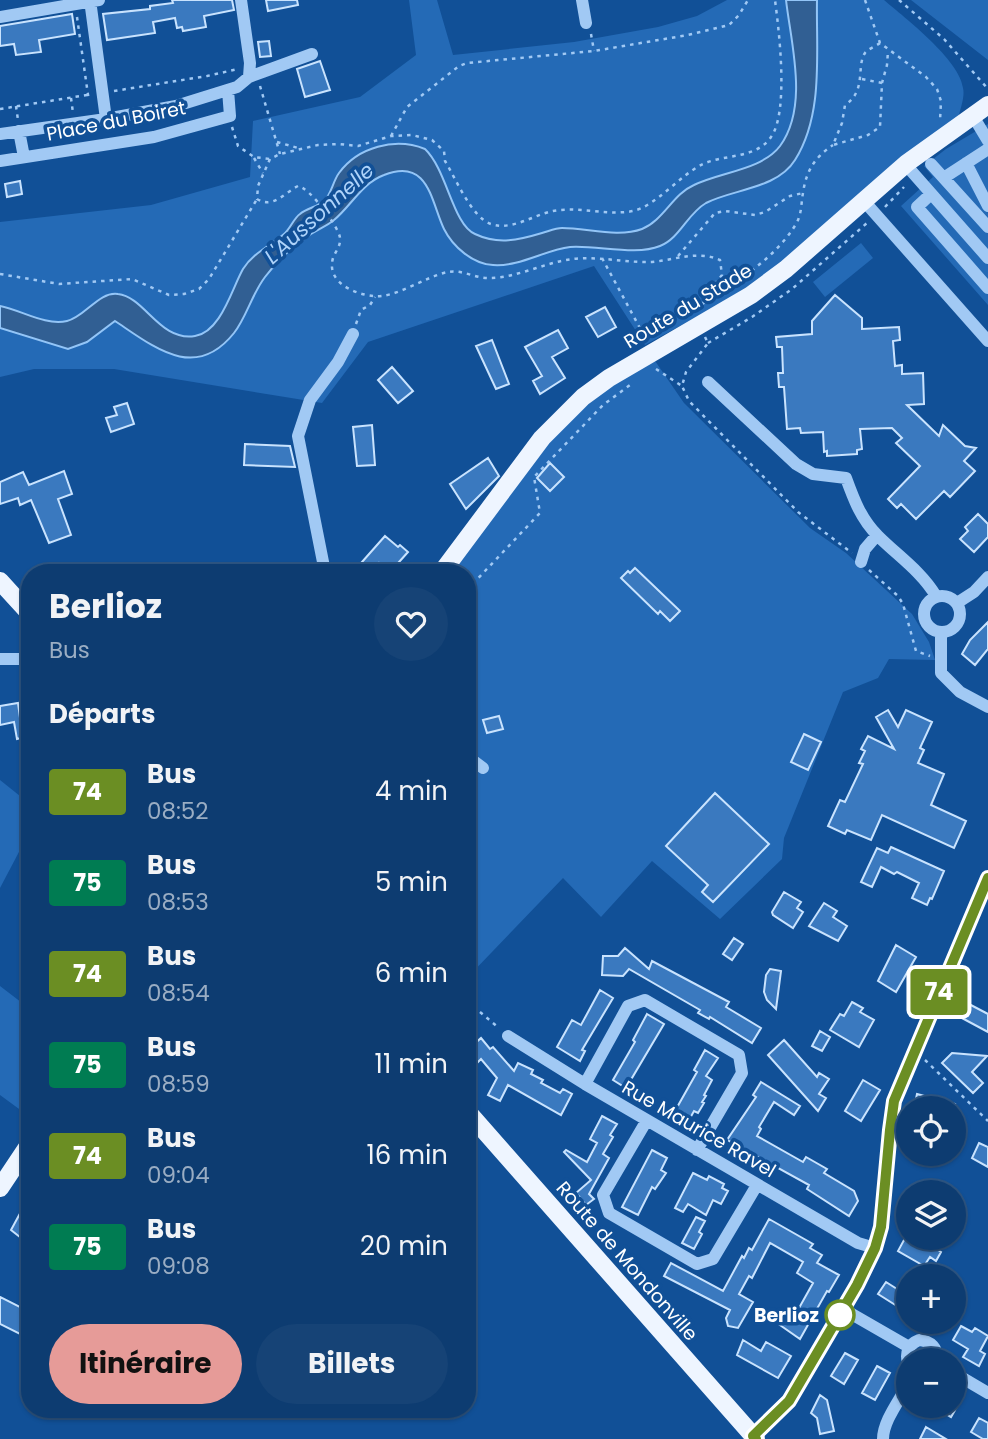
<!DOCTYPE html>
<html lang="fr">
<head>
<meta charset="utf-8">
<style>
	body { margin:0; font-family:Poppins,sans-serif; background:#164376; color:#f1f3f6; height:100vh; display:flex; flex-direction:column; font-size:26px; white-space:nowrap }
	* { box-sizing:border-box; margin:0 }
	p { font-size:23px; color:#9aadc3 }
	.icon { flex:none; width:38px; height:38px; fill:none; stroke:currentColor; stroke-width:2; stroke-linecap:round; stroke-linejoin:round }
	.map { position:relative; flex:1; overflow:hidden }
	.details { position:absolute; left:21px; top:564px; width:455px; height:854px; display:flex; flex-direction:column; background:#0d3c71; border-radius:28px; box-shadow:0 2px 5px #0004,0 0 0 2px #2d5684 }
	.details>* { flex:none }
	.badge { padding:0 14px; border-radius:5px; font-size:24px; line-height:46px }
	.fabs { position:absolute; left:896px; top:1096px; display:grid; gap:14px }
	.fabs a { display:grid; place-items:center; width:70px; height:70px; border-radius:50%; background:#0d3c71; box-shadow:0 2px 5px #0004,0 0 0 2px #2d5684; font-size:35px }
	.map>.badge { position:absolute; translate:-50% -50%; box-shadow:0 0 0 4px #fff }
	h2 { padding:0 28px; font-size:26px; line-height:63px }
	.round { display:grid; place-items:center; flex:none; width:74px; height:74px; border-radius:37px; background:#164376 }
	.overview { display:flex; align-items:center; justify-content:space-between; height:119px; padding:0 28px }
	h1 { font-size:33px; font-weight:700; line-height:52px }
	.cta { display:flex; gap:14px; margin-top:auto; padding:14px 28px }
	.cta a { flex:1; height:80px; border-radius:42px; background:#e69b98; color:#111; font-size:28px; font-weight:700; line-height:80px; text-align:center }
	.cta a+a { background:#164376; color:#f1f3f6 }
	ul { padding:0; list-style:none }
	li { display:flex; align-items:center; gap:21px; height:91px; padding:0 28px }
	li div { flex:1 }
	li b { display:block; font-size:26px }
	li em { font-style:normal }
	li .badge { min-width:77px; font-weight:700; text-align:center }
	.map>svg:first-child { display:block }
</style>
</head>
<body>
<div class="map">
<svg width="988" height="1439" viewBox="0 0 988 1439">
	<rect width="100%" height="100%" fill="#115097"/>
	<path fill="#246ab6" d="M409,0H437L453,55L574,42L658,27L697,16L727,0H884C905,18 960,60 963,88C965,96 961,107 959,115L776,269L711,309L645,345L594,266L368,342L322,403L114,369H34L0,377V222L151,205L250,177L253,121L360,97L416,55Z
		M911,0H988V60Z
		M988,124V305L901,206L933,177L924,166L946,149Z
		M861,243L873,258L825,297L813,282Z
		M653,358L684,403L810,528L846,553L912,614L929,642L935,660L889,659L878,678L843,692L784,838L782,859L720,919L652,861L601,917L563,878L467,978V572H452L559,430L598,396Z
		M0,780L20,796L30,824V831L0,888Z
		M0,986L30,1009V1117L0,1095Z"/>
	<path fill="#315f93" stroke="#93c5f7" stroke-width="2" d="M786,0H817C816,52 824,114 795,160C777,189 733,189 706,203C687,214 680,238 660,246C636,256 597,245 570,247C545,250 519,267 493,265C473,264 453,247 444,229C431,202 429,157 384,175C362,183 351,206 334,220C327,226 318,229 311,234C294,245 277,261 265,277C252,294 246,318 234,333C195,382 154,347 115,321L87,342L68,349L0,328V306C21,310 45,326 67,321C85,317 99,291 118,294C145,297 160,342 195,336C221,332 232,288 243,269C253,253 270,246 284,234C290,229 294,218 300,214C307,208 317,207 324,201C331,195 333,181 339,173C358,147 395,137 425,149C447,170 453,225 475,234C498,245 519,240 542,233C549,231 556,228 562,228C587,228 618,238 642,229C663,221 673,194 694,185C720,172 762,170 780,146C809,106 791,44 786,0Z"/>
	<path fill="#3a79bf" stroke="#c9e3fe" stroke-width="2" d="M172,0H232L234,10L204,16L206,27L183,31L182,27L177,28L175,18L153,22L155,33L107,40L103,14L150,9V6L173,3Z
		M266,0H297L298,5L268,11Z
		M72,14L75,34L39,40L41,52L16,55L14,44L0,46V26Z
		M269,41L271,56L260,57L258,42Z
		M320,61L330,90L305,97L297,69Z
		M20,181L22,194L7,197L5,184Z
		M835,295L862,318V329L899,327L900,340L893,341L895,366L902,365V374L923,373L924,404L907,405L939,436L943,425L965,446L976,448L964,461L975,471L950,497L944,491L916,519L901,504L897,508L888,499L920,466L896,443L902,438L892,428L860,429L862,449L857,450V454L827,456V451L824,452L823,432L801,433L800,428L787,429L784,387H779L778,373H783L782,347H777L776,337L812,334V321Z
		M605,307L616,327L598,337L586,317Z
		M558,330L568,348L552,357L565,378L540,394L533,381L542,376L525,347Z
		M492,340L509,384L496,389L476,346Z
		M392,367L413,391L398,403L378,380Z
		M127,403L134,424L111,432L106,418L117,415L114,407Z
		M372,425L375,465L357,466L353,427Z
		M245,444L290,446L295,467L244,465Z
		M488,458L499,476L466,509L450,484Z
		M550,463L564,477L550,491L537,478Z
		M64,471L72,494L58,499L71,535L49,543L31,500L20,505L18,498L0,504V482L23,472L29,485Z
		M978,514L988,524V537L974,552L960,539L968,531L965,527Z
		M385,536L398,547L400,545L408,552L390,572L379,563L372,571L362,562Z
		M635,568L680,611L670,621L660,611L658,614L621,578L628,571L630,573Z
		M988,622V649L975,665L962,654L970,640Z
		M18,703L20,718L30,717V759H24L21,738L17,739L14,722L0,725V706Z
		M888,710L898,727L906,710L932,722L920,748L924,750L918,763L944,774L931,805L966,821L954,848L882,815L871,840L847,830L845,834L828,826L840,800L845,802L863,764L859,763L865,751L861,749L868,736L894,749L876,717Z
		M499,716L503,729L487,733L483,720Z
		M804,734L821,742L808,770L791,762Z
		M715,793L769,844L713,902L702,892L708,885L666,846Z
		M891,847L944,871L932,899L930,898L927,905L912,898L919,883L897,872L894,874L881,867L872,887L861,882L877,848L888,853Z
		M784,892L801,902L797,908L803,912L793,928L773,915L772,912Z
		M824,903L837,911L833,917L847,926L838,941L809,926Z
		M734,938L743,944L732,960L723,954Z
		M896,945L916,957L896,992L878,981Z
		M625,948L649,969L652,961L729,1002L726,1007L761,1028L752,1043L710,1017L709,1019L698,1013L700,1010L629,969L623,976L602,975L603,956H618Z
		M770,969L781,971L776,1009L767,1000L764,992L766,975Z
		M600,990L613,998L582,1050L585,1051L580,1061L557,1047L572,1020L581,1025Z
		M852,1002L863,1008L860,1012L874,1020L859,1047L830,1030L840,1014L844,1016Z
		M967,1003L988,1014V1032L960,1017Z
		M647,1014L664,1024L626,1088L613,1080L635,1042L633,1040Z
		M820,1031L830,1037L822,1051L812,1046Z
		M481,1038L490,1049L493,1047L514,1071L518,1063L533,1070L531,1074L543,1080L541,1083L560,1093L563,1089L572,1094L561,1115L508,1085L500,1101L488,1095L497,1078L481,1059L477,1063L470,1055L474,1051L471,1047Z
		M784,1040L817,1077L819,1073L829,1079L819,1094L826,1098L818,1111L768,1055Z
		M705,1050L718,1058L706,1076L712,1080L704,1095L706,1096L702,1102L704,1103L698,1113L694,1111L689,1120L675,1111L697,1072L694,1070Z
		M952,1053L987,1056L972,1072L983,1083L973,1093L942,1063Z
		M863,1080L880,1090L861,1121L845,1111Z
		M761,1082L800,1106L794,1115L774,1102L759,1127L761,1129L757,1136L803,1162L806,1157L827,1169L824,1173L854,1191L858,1201L849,1216L807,1189L809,1185L727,1140L756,1097L753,1095Z
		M917,1094L955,1104L954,1108H914Z
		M602,1116L617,1124L610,1135L613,1137L603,1154L609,1158L589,1194L594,1199L586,1205L576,1193L591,1180L564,1152L566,1150L587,1162L597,1143L590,1139Z
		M979,1143L988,1147V1167L972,1158Z
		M652,1150L667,1158L661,1170L666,1173L655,1189L652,1187L638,1215L622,1207Z
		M693,1173L707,1180L709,1176L724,1184L722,1188L728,1191L721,1204L713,1200L706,1215L688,1204L683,1212L675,1208Z
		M30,1195V1245L11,1230Z
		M696,1217L705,1221L699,1232L702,1234L694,1249L682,1243Z
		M769,1219L813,1244L810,1248L822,1255L817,1263L839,1275L829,1292L827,1291L800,1339L777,1323L783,1311L794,1317L813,1283L797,1273L803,1262L770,1243L752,1278L749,1276L739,1294L753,1302L738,1328L728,1326L726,1318L730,1310L664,1276L671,1263L723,1291L742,1256L744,1258L749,1248L752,1250Z
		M920,1237L936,1246L935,1248L941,1252L936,1261L930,1257L924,1266L898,1251L904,1240L917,1242Z
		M886,1282L908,1296V1313L878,1294Z
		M0,1297L30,1312V1339L0,1324Z
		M961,1326L972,1332L975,1328L988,1336L980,1351L985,1354L979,1366L963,1357L968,1349L953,1340Z
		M743,1340L761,1351L766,1342L791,1356L778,1378L737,1355Z
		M845,1353L858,1360L844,1384L831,1376Z
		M877,1366L890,1373L875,1400L862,1393Z
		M820,1395L827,1400L834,1431L820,1434L817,1418L811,1413Z
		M931,1405H958L951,1417Z
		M979,1418L988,1423V1439H983L971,1432Z
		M926,1427L946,1439H920Z"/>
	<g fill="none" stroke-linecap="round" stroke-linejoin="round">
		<path stroke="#a1c9f4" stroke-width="2.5" stroke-dasharray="3.5 5" stroke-linecap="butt" d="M865,0L880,43L926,77L937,89L941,101L940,121
			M899,0L944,39L988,89
			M77,17L88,95L90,94
			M591,34L594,51
			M880,43C876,46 868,49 865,53C856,66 867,91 845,105L842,123L833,145L868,135L880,127L882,83L887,65L888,51
			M862,79L882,83
			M260,86L280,154
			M114,91L207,76L238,69
			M71,98L73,113
			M16,106L18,120
			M0,109L87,95
			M232,127L238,146L254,157L270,159
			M391,136L407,107L459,66L467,63L594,51L688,35L729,25L739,15L748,0
			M277,142L298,148
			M254,158L263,173
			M885,207L904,187
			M678,256L715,213L725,211L755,215L765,212L790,196L803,193
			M602,258L647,341
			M0,274L59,284L132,279L169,295L184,294L199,289L209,279L257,199
			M702,304C736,282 775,259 796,224C802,214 801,203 803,193C806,171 815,157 833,145
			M703,305L702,300L722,275L720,260C697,250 675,260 652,262C626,263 600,256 573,259C546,262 516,278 490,278C476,279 462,269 448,272C426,276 395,299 373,296C354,294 326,282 333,258C335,252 341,246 340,238C339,227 309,187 298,186C284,193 273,209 257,199L258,186L270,159L280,154L318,145L339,144L358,146L391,136L412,135L432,140L444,151L445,161C456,179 472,218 491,224C512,231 533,215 553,211C579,206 607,216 633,211C656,206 680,175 703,164C725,154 756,159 771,137C789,112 779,31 775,0
			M356,324L361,310L370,305L375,297
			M705,337L708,343L686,372L682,386L689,401L798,512L852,553
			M708,343L752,317L792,289L867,223
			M656,369L682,386
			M869,570L898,596L903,604L916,651L930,656
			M467,590L540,513L534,477L603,405L630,385
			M467,1001L499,1028
			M925,1060L988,1121"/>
		<path stroke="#a1c9f4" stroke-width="12" d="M90,0L106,119
			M241,0L250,63L249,77
			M582,0L586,23
			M0,17L99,0
			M973,116L988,141
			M19,131L24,157
			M0,134L106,119L176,106L237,87L249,77L312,54
			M0,161L154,137L230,116L228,90
			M966,163L988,206
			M931,164L988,227
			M906,165L988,258
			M945,177L988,149
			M931,194L917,207L988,288
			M864,201L988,341
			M708,382L796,464L813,474L846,478C854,500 861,519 878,536C898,556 921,571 936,596
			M861,562L865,549L877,535
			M325,572L298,436L310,400L338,362L353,334
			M924 614a18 18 0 1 1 36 0a18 18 0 1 1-36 0Z
			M957,603L974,592L988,577
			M941,632V673L960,692L988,707
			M0,659H30
			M467,756L483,768
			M508,1036L585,1084L858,1243L875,1248
			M585,1084L628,1006L645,1000L739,1055L742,1073L697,1150
			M647,1120L603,1195L609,1213L697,1264L713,1259L757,1185
			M843,1309L909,1347
			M908,1363C905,1352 909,1344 919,1340C931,1341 938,1348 937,1360
			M954,1373L988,1393
			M753,1436L789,1401L857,1285L875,1248L881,1227L889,1130L895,1101L988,878
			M883,1439C883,1421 900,1400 908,1384"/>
		<path stroke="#eef5ff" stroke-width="18" d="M442,572L542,438L583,397L609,378L751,295L786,269L907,163L988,105
			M0,581L30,614
			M467,1111L756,1439
			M0,1188L30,1143"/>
	</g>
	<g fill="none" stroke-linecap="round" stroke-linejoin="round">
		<g stroke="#fff" stroke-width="16">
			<path id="line" d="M756,1439L753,1436L789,1401L857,1285L875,1248L881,1227L890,1130L894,1101L988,878"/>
		</g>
		<use href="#line" stroke="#6b8e23" stroke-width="10"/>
	</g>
	<circle fill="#fff" stroke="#6b8e23" stroke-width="3.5" cx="840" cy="1315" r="14"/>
	<g text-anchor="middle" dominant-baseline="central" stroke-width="7" stroke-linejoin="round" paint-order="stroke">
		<g font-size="19" fill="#fff" stroke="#115097">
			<text transform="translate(116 121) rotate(-11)">Place du Boiret</text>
			<text transform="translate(688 306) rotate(-31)">Route du Stade</text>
			<text transform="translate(699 1129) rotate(30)">Rue Maurice Ravel</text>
			<text transform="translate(627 1261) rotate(49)">Route de Mondonville</text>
		</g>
		<g font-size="19" font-weight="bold" fill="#fff" stroke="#115097" text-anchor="end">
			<text x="819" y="1315">Berlioz</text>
		</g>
		<g font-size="21" font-style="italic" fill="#aed3fa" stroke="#115097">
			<text transform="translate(319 213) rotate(-42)">L'Aussonnelle</text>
		</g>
	</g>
</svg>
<div class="fabs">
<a><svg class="icon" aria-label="locate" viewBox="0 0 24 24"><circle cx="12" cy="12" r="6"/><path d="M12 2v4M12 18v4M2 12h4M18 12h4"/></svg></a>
<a><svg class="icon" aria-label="layers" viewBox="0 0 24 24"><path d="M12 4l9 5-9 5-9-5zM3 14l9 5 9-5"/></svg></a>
<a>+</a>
<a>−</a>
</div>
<b class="badge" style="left:939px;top:992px;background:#6b8e23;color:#fff">74</b>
<section class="details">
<div class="overview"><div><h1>Berlioz</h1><p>Bus</p></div><a class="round"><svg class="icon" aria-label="heart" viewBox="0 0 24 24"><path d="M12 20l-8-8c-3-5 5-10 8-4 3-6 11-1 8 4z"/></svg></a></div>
<h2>Départs</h2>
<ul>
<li><span class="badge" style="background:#6b8e23;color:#fff">74</span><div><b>Bus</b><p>08:52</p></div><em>4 min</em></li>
<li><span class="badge" style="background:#007c52;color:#fff">75</span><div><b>Bus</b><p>08:53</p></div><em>5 min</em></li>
<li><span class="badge" style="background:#6b8e23;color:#fff">74</span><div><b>Bus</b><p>08:54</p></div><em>6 min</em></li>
<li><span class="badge" style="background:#007c52;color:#fff">75</span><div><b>Bus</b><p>08:59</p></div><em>11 min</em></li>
<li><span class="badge" style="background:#6b8e23;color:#fff">74</span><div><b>Bus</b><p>09:04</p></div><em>16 min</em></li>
<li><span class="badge" style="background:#007c52;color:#fff">75</span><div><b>Bus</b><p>09:08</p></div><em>20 min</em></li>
</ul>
<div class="cta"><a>Itinéraire</a><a>Billets</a></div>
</section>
</div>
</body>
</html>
